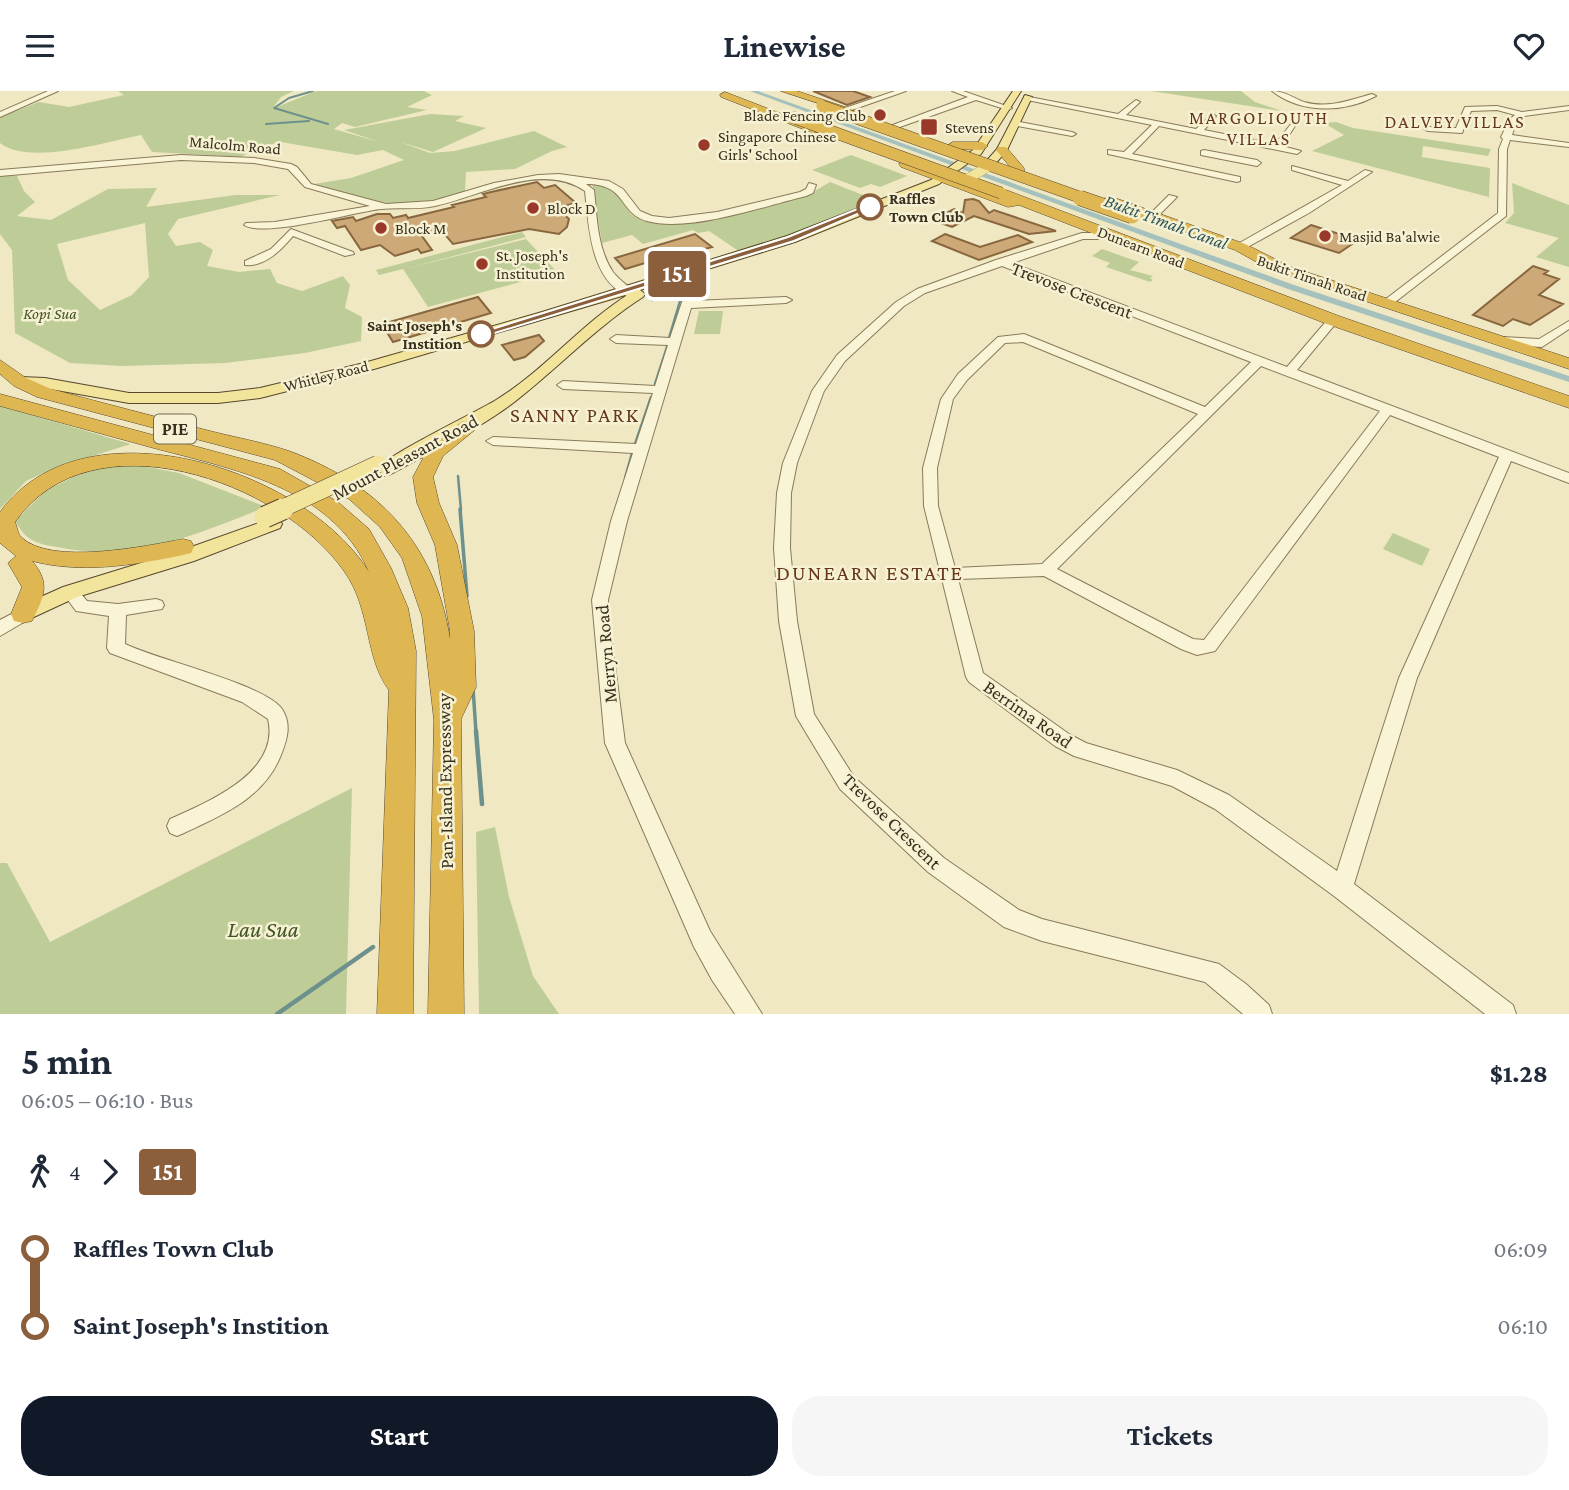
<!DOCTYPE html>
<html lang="en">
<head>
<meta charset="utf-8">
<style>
	body { margin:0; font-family:"Crimson Pro",serif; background:#f6f6f7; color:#1f2937; height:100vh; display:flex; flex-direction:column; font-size:26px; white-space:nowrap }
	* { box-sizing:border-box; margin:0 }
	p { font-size:23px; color:#747a83 }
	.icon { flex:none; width:38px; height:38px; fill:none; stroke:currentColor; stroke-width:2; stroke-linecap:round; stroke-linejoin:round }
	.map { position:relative; height:923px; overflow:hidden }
	.side { display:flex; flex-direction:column; background:#fff; flex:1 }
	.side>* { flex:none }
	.badge { padding:0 14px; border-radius:5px; font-size:24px; line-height:46px }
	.map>.badge { position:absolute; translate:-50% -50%; box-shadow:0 0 0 4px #fff }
	.legs { display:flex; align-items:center; gap:10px; height:77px; padding:0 21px; font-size:23px }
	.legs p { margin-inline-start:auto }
	.headline { display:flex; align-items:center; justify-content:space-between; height:119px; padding:0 21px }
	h1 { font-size:38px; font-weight:700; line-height:52px }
	.action { display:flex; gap:14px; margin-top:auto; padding:14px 21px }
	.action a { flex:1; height:80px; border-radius:28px; background:#111827; color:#fff; font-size:28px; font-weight:700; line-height:80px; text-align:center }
	.action a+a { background:#f6f6f7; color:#1f2937 }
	ul { padding:0 21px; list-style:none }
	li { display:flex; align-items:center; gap:24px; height:77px; font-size:26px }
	li i { display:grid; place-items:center; width:10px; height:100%; margin:0 9px; background:currentColor }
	li i::after { content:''; width:18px; height:18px; margin:-9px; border:5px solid; border-radius:50%; background:#fff }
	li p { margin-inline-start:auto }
	li:first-child i { background:linear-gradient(#0000 50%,currentColor 0) }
	li:last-child i { background:linear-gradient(currentColor 50%,#0000 0) }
	header { display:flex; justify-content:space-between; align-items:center; height:91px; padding:0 21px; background:#fff; font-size:32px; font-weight:700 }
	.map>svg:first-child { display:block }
</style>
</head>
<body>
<header><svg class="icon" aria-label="menu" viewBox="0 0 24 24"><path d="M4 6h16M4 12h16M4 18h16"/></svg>Linewise<svg class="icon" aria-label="heart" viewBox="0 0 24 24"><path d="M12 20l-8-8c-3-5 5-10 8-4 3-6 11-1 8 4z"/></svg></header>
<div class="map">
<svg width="1569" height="923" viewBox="0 0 1569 923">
	<rect width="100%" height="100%" fill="#efe8c3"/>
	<path fill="#becd97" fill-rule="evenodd" d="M118,0H294L281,6L272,18L316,0H424L432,4L407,16L427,19L355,36L342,32L334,38L379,51L344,39L430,23L464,25L455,30L486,37L433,61L400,51L430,62L455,60L534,40L567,56L552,60L515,78L466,81L465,101C398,122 379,112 314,93L351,87L404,69L383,59L357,64L281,51L256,57L241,66L152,61L141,44C105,51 29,75 0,52V26L39,11L69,16L124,4Z
		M1151,0H1241L1255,11L1282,20Z
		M1336,31L1353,37L1491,58L1488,65L1423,55L1422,66L1490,77L1489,106L1312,60L1344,44L1324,32Z
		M851,64L907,85L880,96L871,93L860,97L812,79Z
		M0,85H17L24,100L35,111L17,125L51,129L108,98L157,97L146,116L236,104H280L178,128L168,143L176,155L200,151L213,159L207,175L239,181L270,178L277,192L302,200L343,185L350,194L345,217L362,226L361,250L305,262L225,272L122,275L70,272L15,242L12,159L0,143ZM145,132L149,186L132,204L100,219L68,189L57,153Z
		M592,91L623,103L631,123L643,130L669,132L813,101L830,91L878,110L788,146L740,161L709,140L698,142L693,139L643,153L632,144L602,152Z
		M1512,92L1569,114V176L1536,166L1559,147L1505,132L1514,122Z
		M522,141L526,146L408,177L526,148L557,181L428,216L403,178L379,184L376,179Z
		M1102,158L1139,171L1130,179L1153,185L1150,187L1153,189L1150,191L1106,176L1110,172L1092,165Z
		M699,220H723L720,243H694Z
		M0,315L131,353L54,377L26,390L0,418Z
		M96,375H142L179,382L266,416C200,442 135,471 63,457C39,453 27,452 15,430L45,400Z
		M1393,442L1430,458L1422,475L1383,458Z
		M352,697L346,923H0V772H7L50,851Z
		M495,736L509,806L533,885L559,923H479L476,741Z"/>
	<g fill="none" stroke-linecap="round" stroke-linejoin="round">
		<path stroke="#6c908c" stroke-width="2" d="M313,0L289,7L274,17L328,33
			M266,33L309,30"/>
		<path stroke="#6c908c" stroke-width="2.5" d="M652,209L683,200
			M669,247L683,200
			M655,293L667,256
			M635,353L651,306
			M458,385L461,419
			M625,387L632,362"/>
		<path stroke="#6c908c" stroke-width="3.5" d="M460,418L467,505
			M473,597L476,641"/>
		<path stroke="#6c908c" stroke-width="4.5" d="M476,640L482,713
			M277,923L373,856"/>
		<path fill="#a5c1bd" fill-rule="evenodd" d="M750,0H758L1294,194L1569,285V291L1288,198Z"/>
	</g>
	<path fill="#cda978" stroke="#88673f" stroke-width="2" d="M813,0H853L870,6L847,14Z
		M537,91L544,97L555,94L576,112L557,117L569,128L567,136L559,143L529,138L453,153L442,140L422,145L432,159L421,162L418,158L395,165L380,154L361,159L345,135L337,137L332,130L353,126L356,130L377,123H390L393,127L406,124L408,127L454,116L452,114L486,106L483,103L491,101Z
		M973,108L979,110L989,122L994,119L1056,140L1029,143L974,125L952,136L932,129L954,118L963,122L965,109Z
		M1311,134L1358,149L1339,162L1291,147Z
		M695,143L712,156L682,164L687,169L671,174L645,172L625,178L615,167Z
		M945,143L980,156L1018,144L1032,151L979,169L932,150Z
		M1533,175L1548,180L1544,183L1559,188L1539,204L1563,213L1530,234L1513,228L1503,235L1473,224Z
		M478,206L491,222L393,251L382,233Z
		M539,244L544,250L525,266L514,269L502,254Z"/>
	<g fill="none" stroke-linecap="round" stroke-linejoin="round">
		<g stroke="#897a59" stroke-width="2">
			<path id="minor" d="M48,0H58L0,26V21Z
				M895,0H906L849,20L842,18Z
				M952,0H963L1012,17L1008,19L976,9L897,37L890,35L968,6Z
				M1272,0C1285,0 1293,7 1304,11C1327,18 1350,9 1372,3L1376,5C1344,22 1301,23 1272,0Z
				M1024,5L1118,23L1136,9L1140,11L1126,24L1196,38L1212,23L1216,25L1204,39L1275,53L1291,33L1295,35L1282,55L1301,60L1297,63L1159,35L1132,63L1240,86V90L1237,91L1108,63V59L1124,61L1152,34L1027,9Z
				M1497,15L1522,21L1569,15V19L1524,25L1517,29L1512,44L1569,52V56L1510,49L1507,58L1506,125L1390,215H1382V211L1498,122L1499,58L1503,48L1501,46L1510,28L1515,24L1497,19L1471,20L1462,42L1428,40L1424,38L1428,36L1456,37L1465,16Z
				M1015,30L1072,41L1076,43L1072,45L1012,34Z
				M1204,59L1257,69L1261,72L1257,75L1201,64V60Z
				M181,64L254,67L291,73L297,76L311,93L386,113L433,110L494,92L538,84L559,83L609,90L623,98L640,120L652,125L669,127L717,121L800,101L806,98L809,92L816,94L813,102L806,105C765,115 688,142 647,130C618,122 628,93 586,93L594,99C597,126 597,157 613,181C620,190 630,196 638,204L632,207C590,192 589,137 585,100C542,70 480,105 435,115C416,119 399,116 381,118C354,121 264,147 244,134L246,132L275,131L370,115L305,96L288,78L254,72L181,69L0,85V79Z
				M1292,75L1348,90L1365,79L1372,81L1309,122L1244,158H1236V154L1342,94L1292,79Z
				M1169,104L1177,106L1156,127H1150V123Z
				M291,138L353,161L354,163L345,165L293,145C281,159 265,176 245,174V170L271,158Z
				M1082,142H1098L1103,145L1098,148H1083L1012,172L1287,276L1329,227H1337V231L1297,279L1569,382V392L1511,370L1417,587L1354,793L1513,914L1516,923H1485L1334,805L1215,718L1172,695L1074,665L1055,655L969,591L966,586L942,488L938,483L940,480L924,415L923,377L941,308L958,283L998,246L1024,243L1205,316L1251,271L1002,175L925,202L904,215L845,270L824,300L797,372L791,402L790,457L797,530L814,623L854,686L944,767L1019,819L1042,828L1219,873L1246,893L1269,914L1272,923H1243L1205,891L1042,850L1004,836L928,781L840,698L796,625L779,530L774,457L777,402L783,372L812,300L837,264L896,211L917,198L996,169ZM1023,251L1198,323L1042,473L955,477L938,415L937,377L953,308L967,289L1005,252ZM1261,275L1380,320L1204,549L1193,548L1057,478ZM1390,324L1499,366L1399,587L1337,780L1229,704L1177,679L1086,652L1069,643L983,582L958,488L1044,485L1181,558L1197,564L1215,560Z
				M696,181L701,184L693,210L786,206L792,209L786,212L691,217L627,430L608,509V521L625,652L710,840L762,923H735L712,889L694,856L605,652L592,509L611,430L633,362L493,354L486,350L493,346L636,353L653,302L563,298L557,294L563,290L655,295L668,254L616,252L610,248L616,244L670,247L691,184Z
				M1569,230V238L1542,256L1502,254L1496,250L1502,246L1539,248Z
				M70,495L76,497L87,510L118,513L156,508L162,510L164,514L162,518L126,524L125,553C158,569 264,593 282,618C292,633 287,649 281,664C264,707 224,723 184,742L177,745L170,742L167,735L170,728C207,711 281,682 268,628L242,611L110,562L107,557L109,525L76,520L62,501L64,497Z
				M23,517L29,518L31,523L29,528L0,545V529Z"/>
		</g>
		<g stroke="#57472e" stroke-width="2">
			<path id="major" d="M1013,0H1021L981,63L939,93L795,151L640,199L645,203L643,206C596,236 557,278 513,312C476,340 431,360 391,383L385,385L376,379C388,363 473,323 496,309C545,279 581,233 629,203L374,278L260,307L218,312H129L45,297L20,296L12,291L20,286L45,287L129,302H218L260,297L364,272L542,221L787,145L931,89L973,59Z
				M1025,4L1032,6L1007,59L990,79H982V75L997,58Z
				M273,427L280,429L282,433L280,437L194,470L77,506L23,531L16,529L13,523L16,517L63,496L180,460Z"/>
		</g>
		<g stroke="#57472e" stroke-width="1">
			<path id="highway" d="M781,0H797L854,19L845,21Z
				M725,1L821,38L823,40L813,42L721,6L720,4Z
				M953,51H982L988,55L982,59L949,58L947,55Z
				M998,56H1006L1024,77V83H1016L996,59Z
				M905,69L995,102L1006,99L1339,225L1569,305V317L1327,233L1019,114L1008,116L901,76L899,73Z
				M1105,107H1115L1245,153L1291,176L1569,267V278L1269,178L1235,159L1105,113Z
				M0,269L26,287L51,298C102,312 154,325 206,339C233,346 262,351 289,360C378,393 435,452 450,548V540L435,454L417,412L413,386L428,358L462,330H476L479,334L476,338L443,365L433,386L439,412L457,454L474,540L476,596L461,628L464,923H428L434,629L422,525L402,467L380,436L349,408L275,369L37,306L14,295L0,283Z
				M0,303L280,378L338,411L369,438L391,477L408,517L416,560L413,923H377L389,599C364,566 372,519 344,480C281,390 91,322 15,431C17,436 18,443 21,446C50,475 147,455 183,448L191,450L194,456L191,462L183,464C134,474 82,483 32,470C51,492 44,506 32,530L23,532L14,530L11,523L22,496L8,472L16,465L0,452V421C84,306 305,378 369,481C332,395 231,378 150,356C100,342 50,329 0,315Z"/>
		</g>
		<use href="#minor" fill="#f9f4d6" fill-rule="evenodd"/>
		<use href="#major" fill="#f2e49a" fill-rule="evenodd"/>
		<use href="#highway" fill="#dfb752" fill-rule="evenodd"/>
		<g stroke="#57472e" stroke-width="10" stroke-linecap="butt">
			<path id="major-bridge-far2" d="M969,87L986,77"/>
		</g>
		<g stroke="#57472e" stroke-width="18" stroke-linecap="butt">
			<path id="major-bridge-far1" d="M279,419L378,373"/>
		</g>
		<g stroke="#57472e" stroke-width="23" stroke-linecap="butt">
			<path id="major-bridge" d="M265,426L283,418"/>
		</g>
		<g stroke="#57472e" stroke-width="12" stroke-linecap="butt">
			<path id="highway-bridge-far1" d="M822,15L1085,108
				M792,26L1001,102"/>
		</g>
		<g stroke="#57472e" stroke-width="16" stroke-linecap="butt">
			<path id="highway-bridge" d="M1080,107L1132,125"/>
		</g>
		<use href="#major-bridge-far2" stroke="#f2e49a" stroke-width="10"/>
		<use href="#major-bridge-far1" stroke="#f2e49a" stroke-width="17"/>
		<use href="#major-bridge" stroke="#f2e49a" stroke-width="21"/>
		<use href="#highway-bridge-far1" stroke="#dfb752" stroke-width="11"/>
		<use href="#highway-bridge" stroke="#dfb752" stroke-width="15"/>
	</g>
	<path fill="#8b5e3c" stroke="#fff" stroke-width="2" d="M867,114L874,116L794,150L485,245L476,243L788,146Z"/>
	<g fill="#993929" stroke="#f6f1d2" stroke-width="2.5">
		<circle cx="880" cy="24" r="7"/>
		<rect x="920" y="27" width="18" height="18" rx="3.5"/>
		<circle cx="704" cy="54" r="7"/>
		<circle cx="533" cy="117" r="7"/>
		<circle cx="381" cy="137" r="7"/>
		<circle cx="1325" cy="145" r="7"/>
		<circle cx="482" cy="173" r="7"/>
	</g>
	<g fill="#fff" stroke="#8b5e3c" stroke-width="3.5">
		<circle cx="870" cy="116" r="12"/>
		<circle cx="481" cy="243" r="12"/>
	</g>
	<g text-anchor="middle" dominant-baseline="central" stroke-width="5" stroke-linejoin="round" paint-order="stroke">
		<g font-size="16" fill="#392f1e" stroke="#f6f1d2" text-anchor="start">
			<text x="866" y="24" text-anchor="end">Blade Fencing Club</text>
			<text x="945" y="36">Stevens</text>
			<text x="718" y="45">Singapore Chinese<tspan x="718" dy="18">Girls' School</tspan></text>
			<text x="547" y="117">Block D</text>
			<text x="395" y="137">Block M</text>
			<text x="1339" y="145">Masjid Ba'alwie</text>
			<text x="496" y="164">St. Joseph's<tspan x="496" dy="18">Institution</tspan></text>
		</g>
		<g font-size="16" fill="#392f1e" stroke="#f6f1d2">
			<text transform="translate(235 54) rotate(5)">Malcolm Road</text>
			<text transform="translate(1141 156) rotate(21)">Dunearn Road</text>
			<text transform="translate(1312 187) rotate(19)">Bukit Timah Road</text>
			<text transform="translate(326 285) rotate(-14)">Whitley Road</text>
		</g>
		<g font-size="16" font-weight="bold" fill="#392f1e" stroke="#f6f1d2" text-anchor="start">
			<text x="889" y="107">Raffles<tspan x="889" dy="18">Town Club</tspan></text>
			<text x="462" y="234" text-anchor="end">Saint Joseph's<tspan x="462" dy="18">Instition</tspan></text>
		</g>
		<g font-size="16" font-style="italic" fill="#415524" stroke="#f6f1d2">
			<text x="50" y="222">Kopi Sua</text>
		</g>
		<g font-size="18" letter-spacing="2" fill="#66371d" stroke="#f6f1d2">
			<text x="1259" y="27">MARGOLIOUTH<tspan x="1259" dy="21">VILLAS</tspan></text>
			<text x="1455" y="31">DALVEY VILLAS</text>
		</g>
		<g font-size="18" font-style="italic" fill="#2d5558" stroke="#f6f1d2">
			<text transform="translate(1166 131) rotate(20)">Bukit Timah Canal</text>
		</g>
		<rect fill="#f6f1d2" stroke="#726954" stroke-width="2" x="154" y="323.5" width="42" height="29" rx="5"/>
		<g font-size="18" font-weight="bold" fill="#392f1e">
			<text x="175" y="338">PIE</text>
		</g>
		<g font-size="19" fill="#392f1e" stroke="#f6f1d2">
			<text transform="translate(1072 199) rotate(21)">Trevose Crescent</text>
			<text transform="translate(405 366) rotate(-28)">Mount Pleasant Road</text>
			<text transform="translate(606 563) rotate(-95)">Merryn Road</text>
			<text transform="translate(1028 623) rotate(35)">Berrima Road</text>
			<text transform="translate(445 690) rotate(-91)">Pan-Island Expressway</text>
			<text transform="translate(892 730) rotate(44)">Trevose Crescent</text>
		</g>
		<g font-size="21" letter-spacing="2" fill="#66371d" stroke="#f6f1d2">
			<text x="575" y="324">SANNY PARK</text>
			<text x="870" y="482">DUNEARN ESTATE</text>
		</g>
		<g font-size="23" font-style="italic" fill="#415524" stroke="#f6f1d2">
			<text x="263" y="838">Lau Sua</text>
		</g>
	</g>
</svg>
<b class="badge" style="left:677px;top:183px;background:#8b5e3c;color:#fff">151</b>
</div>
<section class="side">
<div class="headline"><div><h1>5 min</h1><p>06:05 – 06:10 · Bus</p></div><b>$1.28</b></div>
<div class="legs"><svg class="icon" aria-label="walk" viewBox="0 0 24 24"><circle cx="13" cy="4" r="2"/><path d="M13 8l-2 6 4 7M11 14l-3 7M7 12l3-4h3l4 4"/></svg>4<svg class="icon" aria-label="forward" viewBox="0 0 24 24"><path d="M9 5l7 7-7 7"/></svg><b class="badge" style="background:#8b5e3c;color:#fff">151</b></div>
<ul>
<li><i style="color:#8b5e3c"></i><b>Raffles Town Club</b><p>06:09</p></li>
<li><i style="color:#8b5e3c"></i><b>Saint Joseph's Instition</b><p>06:10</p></li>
</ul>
<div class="action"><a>Start</a><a>Tickets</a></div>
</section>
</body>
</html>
